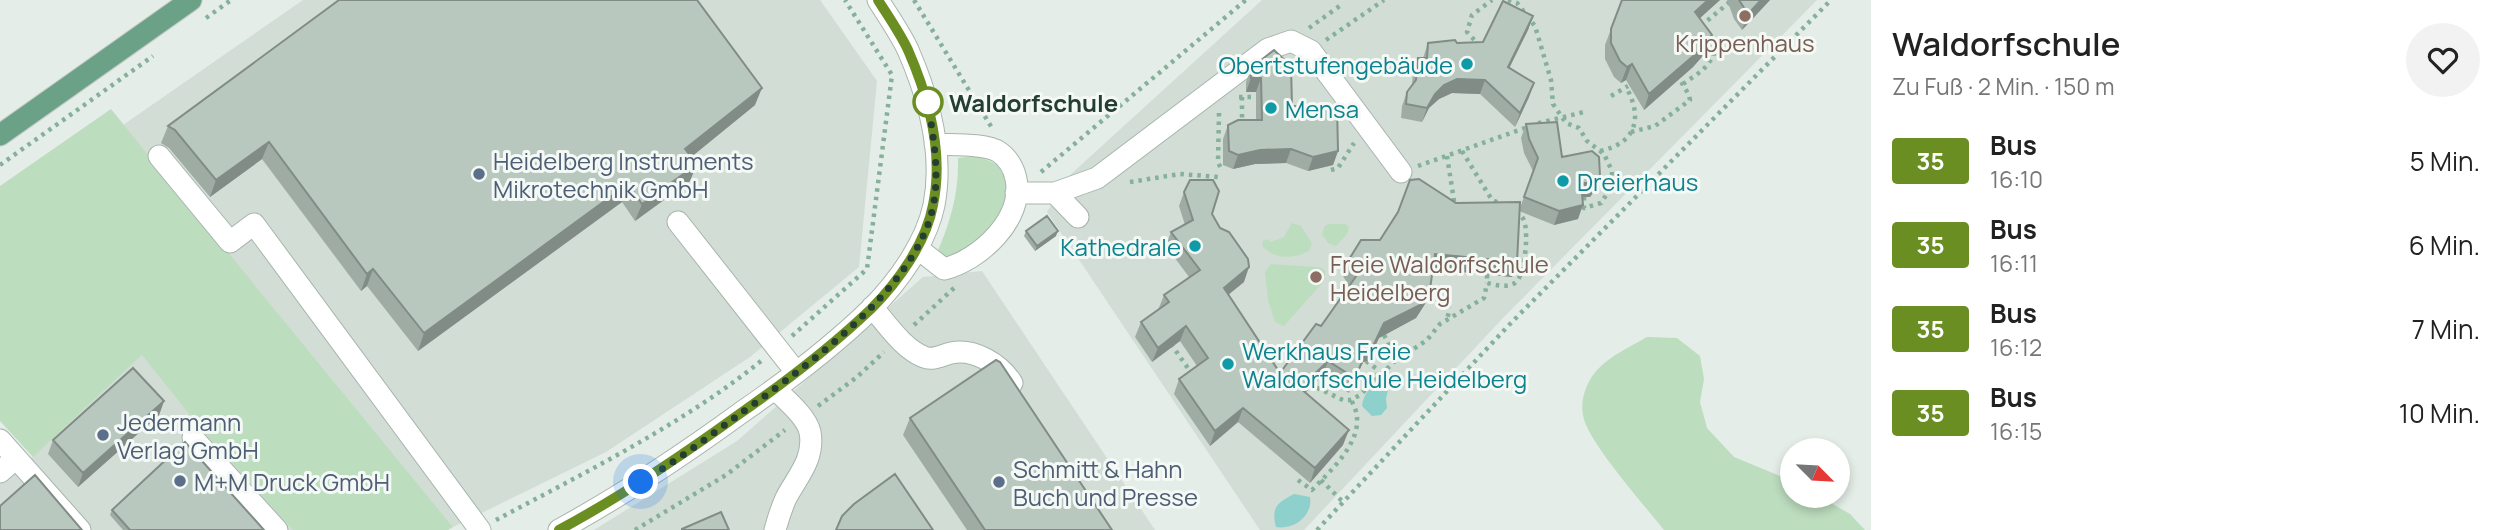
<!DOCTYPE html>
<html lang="de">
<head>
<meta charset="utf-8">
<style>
	body { margin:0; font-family:Manrope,sans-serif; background:#f2f2f2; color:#222; height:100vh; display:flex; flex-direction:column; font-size:26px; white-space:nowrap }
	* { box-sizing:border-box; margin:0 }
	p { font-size:23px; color:#767676 }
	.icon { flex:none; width:38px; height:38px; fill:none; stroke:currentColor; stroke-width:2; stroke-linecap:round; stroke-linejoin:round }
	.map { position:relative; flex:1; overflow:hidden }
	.details { display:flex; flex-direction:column; background:#fff; width:630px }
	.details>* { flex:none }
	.badge { padding:0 14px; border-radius:5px; font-size:24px; line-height:46px }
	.needle { width:46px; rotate:114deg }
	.tools { position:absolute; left:1780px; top:438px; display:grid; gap:14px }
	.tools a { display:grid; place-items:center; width:70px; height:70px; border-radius:50%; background:#fff; box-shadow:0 4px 10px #0003; font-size:35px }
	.you { position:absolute; width:35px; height:35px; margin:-18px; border:5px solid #fff; border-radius:50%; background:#1a73e8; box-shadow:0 0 0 10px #1a73e833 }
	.map>.badge { position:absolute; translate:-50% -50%; box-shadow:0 0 0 4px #fff }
	.round { display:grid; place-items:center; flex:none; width:74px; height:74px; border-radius:37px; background:#f2f2f2 }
	.head { display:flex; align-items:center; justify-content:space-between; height:119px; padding:0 21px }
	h1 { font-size:33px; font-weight:600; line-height:52px }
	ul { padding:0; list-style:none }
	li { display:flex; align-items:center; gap:21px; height:84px; padding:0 21px }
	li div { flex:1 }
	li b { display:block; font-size:26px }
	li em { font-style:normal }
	li .badge { min-width:77px; font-weight:700; text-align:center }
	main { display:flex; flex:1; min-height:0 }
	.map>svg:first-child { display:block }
</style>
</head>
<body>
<main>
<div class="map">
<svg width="1871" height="530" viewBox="0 0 1871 530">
	<rect width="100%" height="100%" fill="#e4ede7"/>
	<path fill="#d2ddd5" d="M303,0H820L877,81L859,267L750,357L606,452L453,527L123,125Z
		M1262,0H1817L1503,318L1304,530H1260L1047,212L1070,175Z
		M982,271L1155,530H594L737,441L923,277Z
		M142,355L295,530H0V429L28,461Z"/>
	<path fill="#bdddbf" d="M111,109L140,145L453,527L448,530H293L202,430L142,355L33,457L0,421V186Z
		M975,156C1051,175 987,242 947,260L936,255C950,223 959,194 958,158Z
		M1292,223L1301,226L1312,243L1309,251C1293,259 1275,260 1262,246L1263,241L1267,239L1271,242L1284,237Z
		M1329,224H1345L1349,227L1347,234L1336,246L1328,243L1322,234L1325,226Z
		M1271,264L1316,267L1322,268L1325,272L1324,281L1284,326L1275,322L1268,300L1265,272Z
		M1647,337L1677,338L1700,356L1704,379L1700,402L1707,428L1734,457L1792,481V495H1817L1850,514L1865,530H1664C1646,507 1586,440 1583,415C1580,399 1587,381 1597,370C1611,355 1630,347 1647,337Z"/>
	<path fill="#8ed0cc" d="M1382,381L1389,386L1386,399L1387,408L1381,415L1372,416L1362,406C1363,395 1371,384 1382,381Z
		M1294,494L1310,497C1313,515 1295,530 1276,527C1271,507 1277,503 1294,494Z"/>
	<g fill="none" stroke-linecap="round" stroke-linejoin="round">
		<g stroke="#a7b5ad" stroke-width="23">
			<path id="minor" d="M159,156L230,242L254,224L480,530
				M1016,193H1055L1097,178L1268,49L1291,41L1311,51L1401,172
				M1055,193L1078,217
				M678,222L796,372
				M917,248L944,269C980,260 1024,219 1016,179C1014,169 1008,158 999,152C986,143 952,145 935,144
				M872,307C887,324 903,349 924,357C933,361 942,355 951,353C974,348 1000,364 1012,383
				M775,389C786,400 806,416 810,432C815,459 797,477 786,498C781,509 778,519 775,530
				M193,438L277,530
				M0,440L80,530
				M0,472L16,458
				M559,530C623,495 683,455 742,412C787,381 832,347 871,309C898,282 926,243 934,205C944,153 929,98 908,50C900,33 888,16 878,0"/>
		</g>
		<g stroke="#c2c9c5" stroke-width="23">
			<path id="major" d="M0,135L191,0"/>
		</g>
		<path stroke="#85b099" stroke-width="4.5" stroke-dasharray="3.5 5" stroke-linecap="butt" d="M914,0L992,128
			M1508,0L1517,3L1535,26L1551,80L1553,104L1566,123L1579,128L1587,141L1604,154L1612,171V186L1601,203L1584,208V197
			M206,18L231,0
			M1701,26L1732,0
			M1309,28L1341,5
			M1326,40L1384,0
			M1480,46L1467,32L1472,15L1492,0
			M1683,84L1703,70L1714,56V45
			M1611,96L1628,86
			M1239,97H1256
			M1242,97V124
			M1219,113L1218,162L1222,171
			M1631,132L1655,126L1690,100L1689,95L1679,78
			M1462,151L1492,200L1502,204
			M1600,151C1637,143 1643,117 1626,87
			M1447,156L1455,207
			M0,165L153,56
			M1418,166L1539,123L1584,112
			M1331,170L1338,168L1354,143
			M1041,172L1246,0
			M1130,182L1180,174L1219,177
			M1487,275V283C1495,285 1507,288 1515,283C1525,276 1528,236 1525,224C1524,218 1520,214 1516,211
			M1439,303L1448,306L1449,312L1447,319
			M914,325L954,288
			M1384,335L1393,352L1394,362
			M792,336L867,269L892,75L845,0
			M1171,344L1192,374
			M1366,361L1377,369L1378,375
			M1309,384L1343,400H1351L1360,395L1394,362L1427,340L1440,324L1484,298L1487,283
			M818,406L857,377L884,352
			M1298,480L1312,490C1334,467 1372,434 1351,400
			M1321,480L1343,502
			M496,520C584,473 683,424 761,361
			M635,530L726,475L785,430
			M1317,530L1509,325L1831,0"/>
		<use href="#minor" stroke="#fff" stroke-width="21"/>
		<use href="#major" stroke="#6aa187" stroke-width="21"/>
	</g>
	<path fill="#9faca4" d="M1622,0H1720L1700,18L1707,51L1693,67L1644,110L1626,80L1621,83L1614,77L1605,59V45Z
		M1727,0H1770L1742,30L1734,19Z
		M1533,16L1528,30L1509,67L1529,97L1515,127L1480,94L1452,93L1439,99L1429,108L1422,122L1401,118L1402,106L1407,92L1412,86L1413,72L1418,58H1423L1428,43L1483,42Z
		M1251,68L1338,151L1333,165L1308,171L1286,163L1255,164L1233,169L1223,165V139L1228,125L1256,120V92H1246V82Z
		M755,105L691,157L690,181L635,221L622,202L418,351L367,286L361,291L262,159L210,197L169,148L161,143L168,126Z
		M1526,124L1562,157L1595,190L1590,197H1582L1578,219L1554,225L1519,211L1517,262L1512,277L1433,269L1430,289L1425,304L1416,318L1379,338L1368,361L1363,362L1349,393L1322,376L1305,393L1343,445L1310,483L1238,422L1210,446L1174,394L1179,379L1197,366L1180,341L1152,362L1135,337L1141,322L1158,310L1164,295L1189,277L1166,246L1171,232L1185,225L1179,206L1184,192L1212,214L1244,282L1228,295L1280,373L1321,326L1349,286L1343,276L1348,261L1380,240L1456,203L1520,208L1533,171L1524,153L1521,138Z
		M1026,231L1056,236L1035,251L1024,236Z
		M164,401L159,415L78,487L48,454L53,440Z
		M910,418L1112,530H967L903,435Z
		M112,510L264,530H123L110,515Z"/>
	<path fill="#828c86" d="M1708,0H1720L1689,28L1695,12Z
		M1761,0H1770L1742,30L1748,14Z
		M1533,16L1528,30L1503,81L1508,67Z
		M1712,35L1707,51L1693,67L1644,110L1649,94Z
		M1632,64L1626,80L1621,83L1627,67Z
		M1251,78H1261L1256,92H1246Z
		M1457,79L1485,80L1480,94L1452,93L1439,99L1429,108L1422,122L1427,108L1435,94L1444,85Z
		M1534,83L1529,97L1515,127L1520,113Z
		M762,88L755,105L679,167L685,149Z
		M269,142L262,159L210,197L216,180Z
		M1291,149L1286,163L1255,164L1233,169L1238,155L1260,150Z
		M1338,151L1333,165L1308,171L1313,157Z
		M697,164L690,181L635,221L642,204Z
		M1600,176L1595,190L1590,197H1576L1581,183Z
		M628,184L622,202L418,351L424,333Z
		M1583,205L1578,219L1554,225L1559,211Z
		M1058,231L1056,236L1035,251L1037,246Z
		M1435,254L1517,262L1512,277L1430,269Z
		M1249,267L1244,282L1218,303L1224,288Z
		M373,269L367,286L361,291L367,274Z
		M1430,289L1425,304L1416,318L1379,338L1368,361L1363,362L1349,393L1368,348L1384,323Z
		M1186,326L1180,341L1152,362L1158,348Z
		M1328,361L1322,376L1295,403L1300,388Z
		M164,401L159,415L78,487L83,473Z
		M1243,408L1238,422L1210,446L1215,431Z
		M1349,430L1343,445L1310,483L1315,468Z"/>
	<path fill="#b9c8bf" stroke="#828c86" stroke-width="2" d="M339,0H697L762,88L685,149L697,164L642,204L628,184L424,333L373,269L367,274L269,142L216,180L175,130L168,126Z
		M1622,0H1708L1695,12L1712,35L1699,51L1649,94L1632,64L1627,67L1620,61L1611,43V29Z
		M1739,0H1761L1748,14Z
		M1503,1L1533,16L1508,67L1534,83L1520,113L1485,80L1457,79L1444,85L1435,94L1427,108L1406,104L1407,92L1416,80L1418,58H1427L1428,43L1455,40L1457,43L1483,42Z
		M1274,50L1291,66L1292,106H1337L1338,151L1313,157L1291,149L1260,150L1238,155L1229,151L1228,125L1238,120H1262L1261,78H1251V68Z
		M1557,122L1562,157L1592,151L1599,157L1600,176L1595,183H1581L1583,205L1559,211L1524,197L1538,158L1529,139L1526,124Z
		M1419,179L1456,203L1520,202L1517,262L1435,254L1430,289L1422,304L1384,323L1373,346L1368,348L1355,378L1328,361L1300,388L1349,430L1315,468L1243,408L1215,431L1179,379L1208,358L1186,326L1158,348L1141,322L1169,302L1164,295L1200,270L1171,232L1193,220L1184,192L1190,180H1213L1219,191L1212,214L1220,228L1229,232L1248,259L1249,267L1224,288L1280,373L1316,324L1321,326L1357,275L1348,261L1361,240H1380L1398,212L1410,180Z
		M1047,216L1058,231L1037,246L1026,231Z
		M996,360L1000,362L1112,530H985L910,418Z
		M133,368L164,401L83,473L53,440Z
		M185,442L264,530H130L112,510Z
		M895,474L933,530H836L842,516L854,504Z
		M35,475L82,530H0V506Z
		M721,512L729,530H682V529Z"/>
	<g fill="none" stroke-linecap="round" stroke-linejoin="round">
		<g stroke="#fff" stroke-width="16">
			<path id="line" d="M559,530C622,496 680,457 738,415C784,383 830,348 871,309C898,282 926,243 933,205C944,153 929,98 908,50C900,33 888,16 878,0"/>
		</g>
		<use href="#line" stroke="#6b8e23" stroke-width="10"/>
		<path stroke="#243e31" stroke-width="7" stroke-dasharray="0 12.6" d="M641,482C673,463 703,441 733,419C798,372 897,304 927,227C943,186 934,144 928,102"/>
	</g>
	<g fill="#8d6e63" stroke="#f4f9f6" stroke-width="2.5">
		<circle cx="1745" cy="16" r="7"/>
		<circle cx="1316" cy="277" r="7"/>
	</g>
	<g fill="#0f9aa8" stroke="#f4f9f6" stroke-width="2.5">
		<circle cx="1467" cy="64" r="7"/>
		<circle cx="1271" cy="108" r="7"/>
		<circle cx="1563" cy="181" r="7"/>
		<circle cx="1195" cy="246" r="7"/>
		<circle cx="1228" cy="364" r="7"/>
	</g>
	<circle fill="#fff" stroke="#6b8e23" stroke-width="3.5" cx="928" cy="102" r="14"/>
	<g fill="#5c6f8a" stroke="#f4f9f6" stroke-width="2.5">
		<circle cx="479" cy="174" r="7"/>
		<circle cx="103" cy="435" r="7"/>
		<circle cx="180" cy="481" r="7"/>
		<circle cx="999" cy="482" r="7"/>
	</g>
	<g text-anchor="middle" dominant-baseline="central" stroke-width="6" stroke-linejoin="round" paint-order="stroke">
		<g font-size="24" fill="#785e54" stroke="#f4f9f6">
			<text x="1745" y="42">Krippenhaus</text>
			<text x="1330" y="263" text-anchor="start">Freie Waldorfschule<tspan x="1330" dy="28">Heidelberg</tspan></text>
		</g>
		<g font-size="24" fill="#0d838f" stroke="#f4f9f6" text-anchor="start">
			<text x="1453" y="64" text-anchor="end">Obertstufengebäude</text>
			<text x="1285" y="108">Mensa</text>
			<text x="1577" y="181">Dreierhaus</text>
			<text x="1181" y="246" text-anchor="end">Kathedrale</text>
			<text x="1242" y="350">Werkhaus Freie<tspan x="1242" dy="28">Waldorfschule Heidelberg</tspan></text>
		</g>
		<g font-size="24" font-weight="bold" fill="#243e31" stroke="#f4f9f6" text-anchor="start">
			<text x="949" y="102">Waldorfschule</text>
		</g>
		<g font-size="24" fill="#4e5e75" stroke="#f4f9f6" text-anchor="start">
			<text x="493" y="160">Heidelberg Instruments<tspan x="493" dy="28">Mikrotechnik GmbH</tspan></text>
			<text x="117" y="421">Jedermann<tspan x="117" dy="28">Verlag GmbH</tspan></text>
			<text x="1013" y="468">Schmitt &amp; Hahn<tspan x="1013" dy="28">Buch und Presse</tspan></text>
			<text x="194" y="481">M+M Druck GmbH</text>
		</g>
	</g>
</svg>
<div class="tools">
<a><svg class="needle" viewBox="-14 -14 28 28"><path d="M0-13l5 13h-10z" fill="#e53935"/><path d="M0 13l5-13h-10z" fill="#767676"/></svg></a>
</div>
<div class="you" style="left:641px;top:482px"></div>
</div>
<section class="details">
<div class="head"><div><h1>Waldorfschule</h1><p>Zu Fuß · 2 Min. · 150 m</p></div><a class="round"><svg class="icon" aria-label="heart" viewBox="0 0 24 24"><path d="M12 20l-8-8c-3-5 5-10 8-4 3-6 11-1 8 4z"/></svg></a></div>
<ul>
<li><span class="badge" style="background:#6b8e23;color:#fff">35</span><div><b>Bus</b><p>16:10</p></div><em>5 Min.</em></li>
<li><span class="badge" style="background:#6b8e23;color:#fff">35</span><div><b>Bus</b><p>16:11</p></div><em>6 Min.</em></li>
<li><span class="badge" style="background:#6b8e23;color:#fff">35</span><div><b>Bus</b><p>16:12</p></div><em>7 Min.</em></li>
<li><span class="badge" style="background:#6b8e23;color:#fff">35</span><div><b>Bus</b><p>16:15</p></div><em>10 Min.</em></li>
</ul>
</section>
</main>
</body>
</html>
